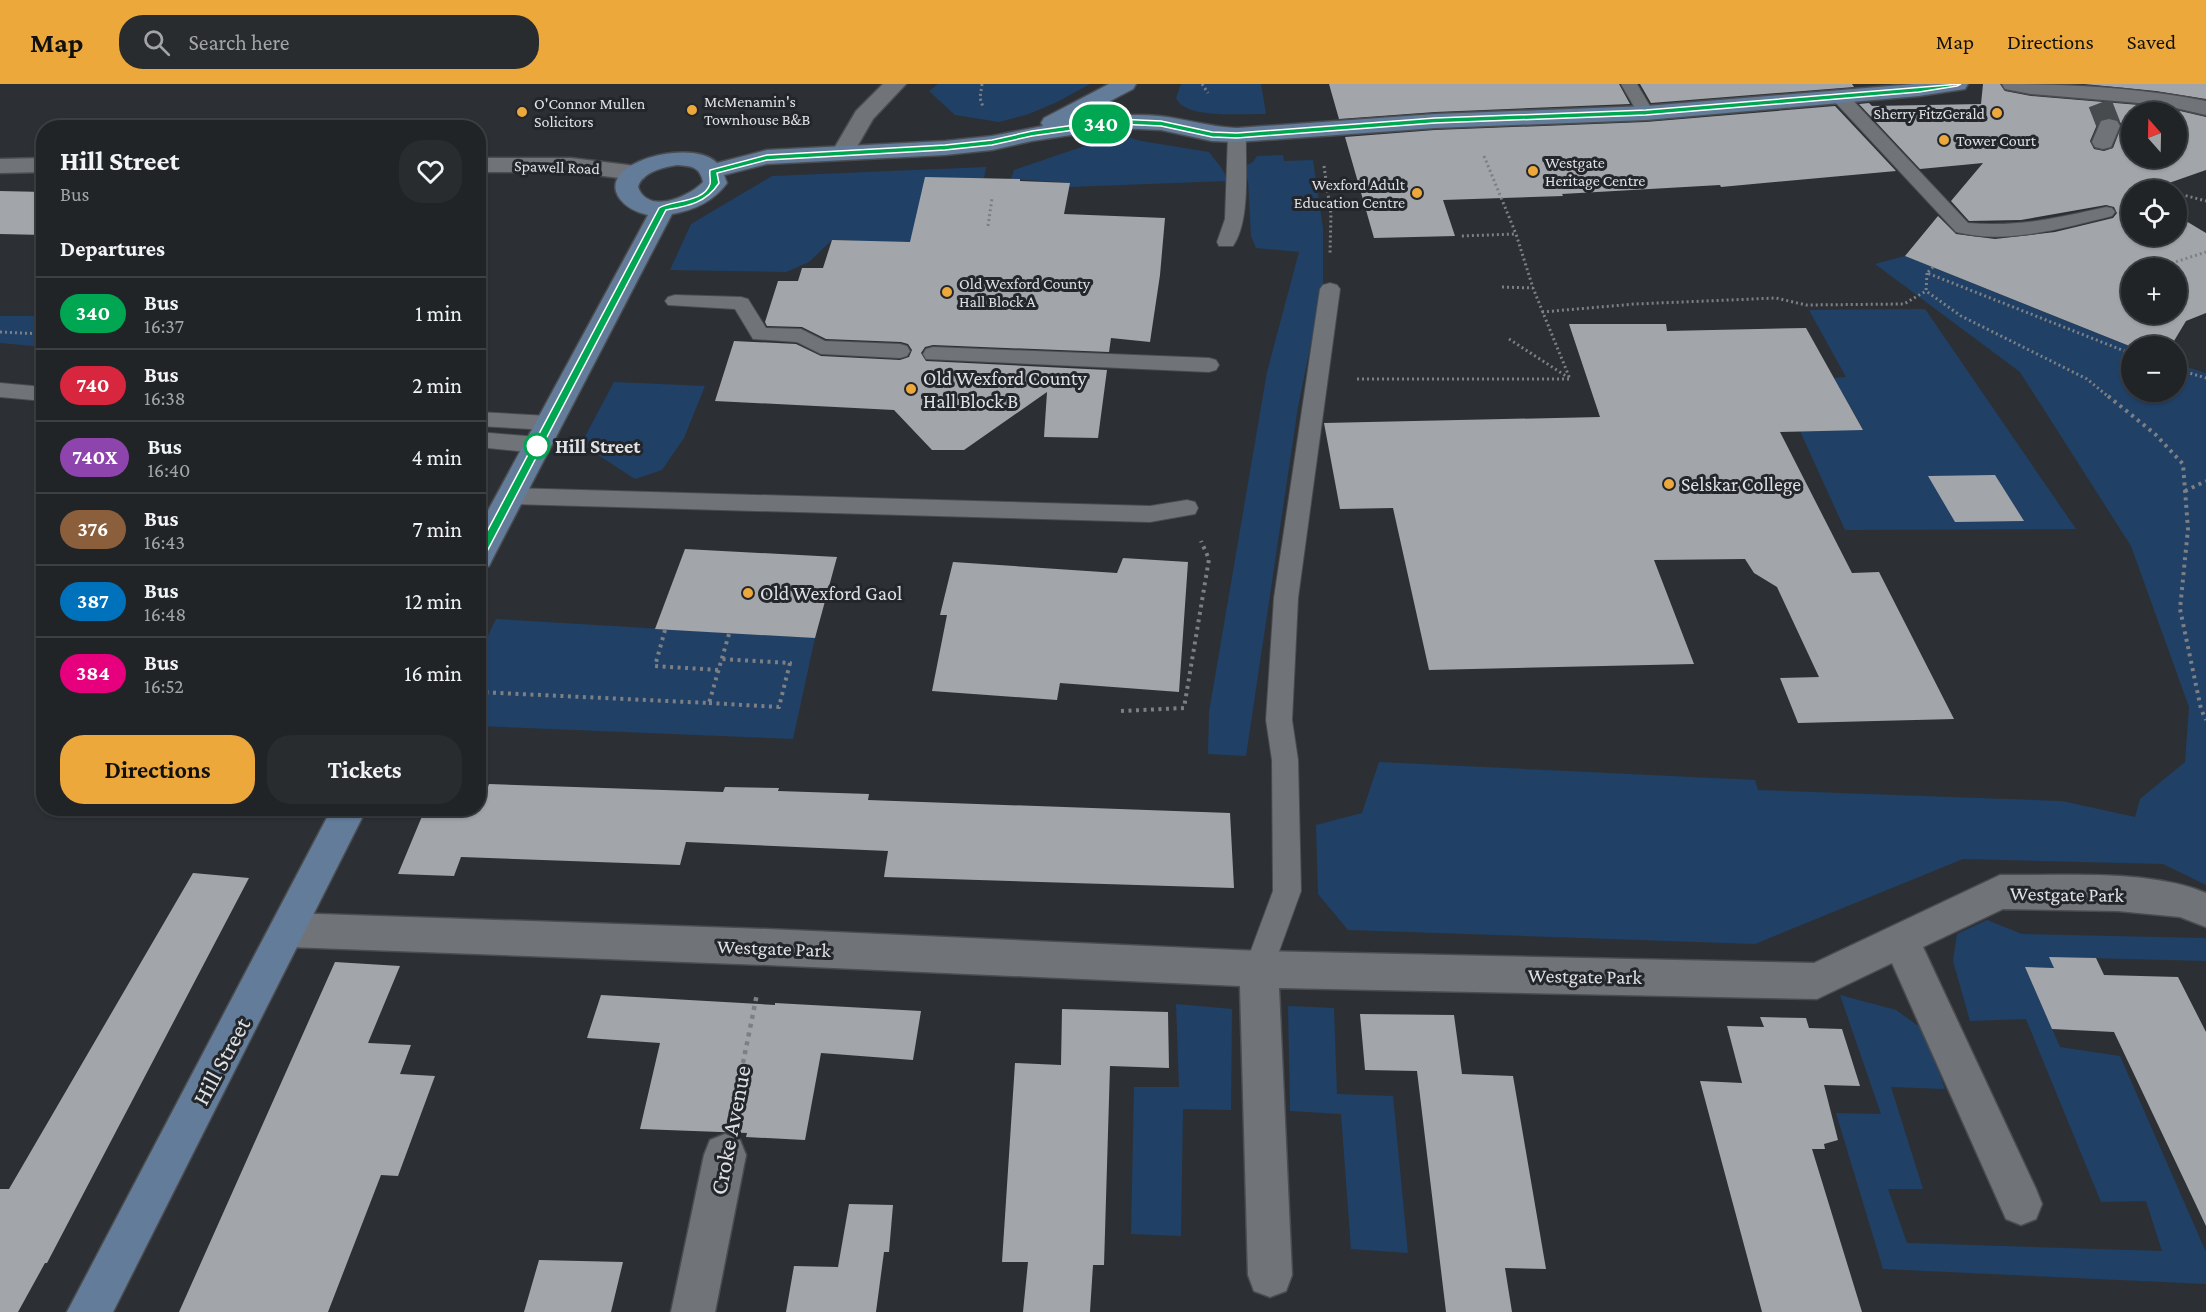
<!DOCTYPE html>
<html lang="en">
<head>
<meta charset="utf-8">
<style>
	body { margin:0; font-family:"Crimson Pro",serif; background:#292c2f; color:#f1f3f6; height:100vh; display:flex; flex-direction:column; font-size:22px; white-space:nowrap }
	* { box-sizing:border-box; margin:0 }
	p { font-size:20px; color:#a2a4a7 }
	.icon { flex:none; width:33px; height:33px; fill:none; stroke:currentColor; stroke-width:2; stroke-linecap:round; stroke-linejoin:round }
	.map { position:relative; flex:1; overflow:hidden }
	.side { position:absolute; left:36px; top:36px; width:450px; height:696px; display:flex; flex-direction:column; background:#212427; border-radius:24px; box-shadow:0 2px 4px #0004,0 0 0 2px #3e4144 }
	.side>* { flex:none }
	.badge { padding:0 12px; border-radius:20px; font-size:21px; line-height:39px }
	.needle { width:39px; rotate:340deg }
	.controls { position:absolute; left:2121px; top:18px; display:grid; gap:12px }
	.controls a { display:grid; place-items:center; width:66px; height:66px; border-radius:50%; background:#212427; box-shadow:0 2px 4px #0004,0 0 0 2px #3e4144; font-size:30px }
	.map>.badge { position:absolute; translate:-50% -50%; box-shadow:0 0 0 3px #fff }
	h2 { padding:0 24px; font-size:22px; line-height:54px }
	.round { display:grid; place-items:center; flex:none; width:63px; height:63px; border-radius:24px; background:#292c2f }
	.head { display:flex; align-items:center; justify-content:space-between; height:102px; padding:0 24px }
	h1 { font-size:28px; font-weight:700; line-height:45px }
	.action { display:flex; gap:12px; margin-top:auto; padding:12px 24px }
	.action a { flex:1; height:69px; border-radius:24px; background:#eda83b; color:#111; font-size:24px; font-weight:700; line-height:69px; text-align:center }
	.action a+a { background:#292c2f; color:#f1f3f6 }
	ul { padding:0; list-style:none }
	li { display:flex; align-items:center; gap:18px; height:72px; padding:0 24px; border-top:2px solid #3e4144 }
	li div { flex:1 }
	li b { display:block; font-size:22px }
	li em { font-style:normal }
	li .badge { min-width:66px; font-weight:700; text-align:center }
	header { display:flex; align-items:center; gap:36px; box-sizing:border-box; height:84px; padding:0 30px; background:#eda83b; color:#111 }
	header strong { font-size:28px }
	nav { display:flex; gap:33px; margin-inline-start:auto; font-size:21px }
	.search { width:420px; height:54px; background:#292c2f; display:flex; align-items:center; gap:15px; box-sizing:border-box; padding:0 21px; border-radius:24px; color:#a2a4a7; font-size:22px }
	.map>svg:first-child { display:block }
</style>
</head>
<body>
<header>
<strong>Map</strong>
<div class="search"><svg class="icon" aria-label="search" viewBox="0 0 24 24"><circle cx="10" cy="10" r="6"/><path d="M15 15l6 6"/></svg>Search here</div>
<nav><a>Map</a><a>Directions</a><a>Saved</a></nav>
</header>
<div class="map">
<svg width="2206" height="1228" viewBox="0 0 2206 1228">
	<rect width="100%" height="100%" fill="#2c3034"/>
	<path fill="#204066" d="M938,0H1090L1057,18L1029,30L999,38L955,31L929,7Z
		M1181,0H1261L1266,30C1245,29 1185,36 1176,14Z
		M1124,52L1141,57L1209,68C1217,80 1223,82 1227,97L1069,103L1070,99L1011,95L1014,86L1111,53Z
		M1283,71L1284,77L1313,76L1323,144V200L1298,323L1246,672L1208,670L1209,628L1267,288L1299,168L1256,164L1251,152L1248,96L1244,95L1243,83L1253,78L1257,72Z
		M986,83L984,94L925,95L915,159L832,156L809,178L786,188L670,186L691,140L772,92Z
		M1905,172L2131,263L2132,308H2176L2177,280L2206,289V801L2163,780L1963,775L1755,860L1348,846L1318,810L1316,741L1362,729L1379,678L1755,696L1758,706L2062,717L2135,733L2140,715L2185,678L2189,623L2131,462L2020,288L1875,180Z
		M1925,225L2076,445L1845,446L1800,347L1863,345L1834,294L1846,293L1809,226Z
		M0,232H43V263L0,259Z
		M614,298L705,302L684,354L662,386L635,395L581,360Z
		M496,535L815,554L793,655L479,642V570Z
		M1987,836L2022,850L2206,854V877L2050,873L2054,884L2025,883L2060,963L2120,972L2206,1168V1200L1883,1185L1836,1029L1881,1030L1840,911L1896,926L1924,946L1945,1005L1891,1003L1923,1105H1888L1907,1159L2162,1167L2146,1117L2101,1118L2026,935L1970,937L1953,877L1957,850Z
		M1176,920L1232,925L1231,1026L1183,1025L1181,1152L1131,1150L1134,1003H1179Z
		M1288,922L1334,924L1337,1010L1393,1012L1408,1169L1351,1165L1341,1030L1290,1027Z"/>
	<path fill="#a2a6ab" fill-rule="evenodd" d="M1329,0H1619L1630,20L1435,28L1339,35Z
		M1640,0H1852L1854,3L1651,19Z
		M1983,0H2000L2005,7L2031,12L2163,23L2206,33V86L2149,106H2132V152H2176V131L2206,149V229L2186,237L2171,262L2132,263L1905,172L1938,132L1956,150L1995,155L2055,148L2113,134L2117,129L2114,123L2106,121L2021,136L1969,137L1951,117L1983,79L1920,85L1859,20L1869,19L1872,22L1981,20ZM2132,28H2176V74H2132ZM2108,33L2118,35L2122,41L2113,64L2104,67L2094,65L2090,57L2099,36ZM2132,184H2176V230H2132Z
		M2084,0H2206V15L2156,7Z
		M1835,22L1896,87L1721,103L1720,101L1562,110L1563,112L1443,116L1455,152L1374,154L1345,53L1435,46L1646,38Z
		M925,93L1020,95V97L1070,99L1064,130L1165,134L1160,191L1150,258L1111,254L1109,268L933,261L925,263L921,269L926,277L1107,286L1098,354L1044,353L1047,308L964,366H932L894,326L715,317L734,257L796,260L821,272L900,276L909,273L912,266L908,260L901,258L826,255L802,243L767,242L765,238L778,197H798L802,184H823L832,156L910,158Z
		M0,107L44,108V151L0,150Z
		M1569,240H1666L1667,247L1806,244L1863,346L1780,348L1852,489L1879,488L1954,635L1798,639L1780,594L1819,593L1777,503L1754,489L1745,475L1654,476L1694,580L1429,586L1393,424L1340,425L1324,339L1600,333Z
		M1995,391L2024,437L1955,438L1928,392Z
		M685,465L837,473L815,554L655,545Z
		M1123,474L1188,478L1179,608L1060,599L1057,616L932,607L947,531H940L953,478L1117,489Z
		M489,700L723,708L725,703L779,704L778,707L869,710L868,716L1230,729L1234,804L884,793L888,767L686,758L680,781L461,773L454,792L398,790L425,725L479,728Z
		M193,789L249,794L47,1179H45L18,1228H0V1105H9Z
		M2049,873L2096,874L2104,891L2178,893L2206,948V1142L2114,948L2052,945L2025,883L2054,884Z
		M335,878L400,882L368,959L411,961L400,990L435,992L398,1092L381,1091L328,1228H179Z
		M601,911L775,921V919L921,927L913,976L821,969L805,1056L746,1053L747,1049L640,1045L660,959L587,954Z
		M1062,925L1168,928L1169,984L1110,982L1104,1181H1093L1090,1228H1023L1028,1178H1002L1015,979L1061,981Z
		M1360,930L1454,931L1462,990L1513,992L1546,1185L1505,1184L1512,1228H1446L1417,987L1365,986Z
		M1760,933L1806,934L1809,944L1842,945L1860,1002L1824,1001L1838,1056L1824,1060L1825,1065H1812L1862,1228H1762L1700,997L1742,999L1727,942L1764,943Z
		M849,1120L893,1121L889,1168H884L876,1228H786L794,1182L838,1183Z
		M539,1176L623,1178L611,1228H524Z"/>
	<g fill="none" stroke-linecap="round" stroke-linejoin="round">
		<path stroke="#474b4e" stroke-width="24" stroke-dasharray="24 12" stroke-linecap="butt" d="M2100,19L2109,42"/>
		<g stroke="#4a4c4f" stroke-width="2">
			<path id="service" d="M1621,0H1637L1654,29L1652,33H1640Z
				M1840,8L1846,9L1968,139C2019,143 2057,134 2106,123L2112,124L2115,128L2112,132C2063,144 2007,161 1956,148L1834,17L1832,13L1834,9Z
				M1237,46L1243,47L1246,51C1245,82 1251,136 1233,162H1219L1217,158L1225,135L1228,51L1231,47Z
				M1330,199L1337,201L1340,205L1298,514L1292,636L1298,676L1301,807L1269,895L1259,899L1249,895L1244,885L1273,807L1272,676L1266,636L1274,514L1320,205L1323,201Z
				M675,211L741,213L748,215L766,244L801,245L825,257L900,260L907,262L910,267L907,272L900,274L821,270L797,258L753,255L735,225L668,221L665,217L668,213Z
				M933,263L1209,274L1216,276L1219,281L1216,286L1209,288L926,275L923,270L926,265Z
				M0,299L44,303V317L0,313Z
				M478,328L549,332L557,334L560,339L557,344L549,346L478,342Z
				M478,348L538,353L546,356L549,361L546,366L538,369L478,363Z
				M511,404L1150,422L1187,416L1195,418L1198,424L1195,430L1150,438L511,420L503,418L500,412L503,406Z"/>
		</g>
		<g stroke="#4a4c4f" stroke-width="3">
			<path id="minor" d="M883,0H906L873,35L851,73L843,75L835,73L832,68L856,27Z
				M2002,0C2071,0 2139,4 2206,17V31L2163,21L2031,10L2005,5Z
				M2109,35L2117,37L2120,42L2111,63L2103,65L2095,63L2092,58L2101,37Z
				M2000,791C2062,792 2149,785 2206,809V843L2180,833L2118,827L2003,825L1923,863L2036,1105L2042,1120L2036,1135L2021,1141L2006,1135L1892,879L1817,915L1279,904L1292,1191L1286,1207L1270,1213L1254,1207L1248,1191L1240,902L767,881L289,863L276,858L270,846L276,834L289,829L767,845L1259,867L1814,879Z
				M725,1050L740,1056L746,1071L715,1228H671L704,1071L710,1056Z"/>
		</g>
		<g stroke="#4a4c4f" stroke-width="3">
			<path id="tertiary" d="M44,74V88L0,89V75Z
				M478,74H571L636,82L644,84L647,89L644,94L636,96L571,88H478Z"/>
		</g>
		<g stroke="#4a4c4f" stroke-width="3">
			<path id="secondary" d="M1109,0H1136L1133,5L1072,37C1101,33 1129,29 1159,32C1186,35 1210,43 1237,44L1435,30L1646,22L1914,0H1968L1965,5L1919,12L1646,36L1435,44L1237,58L1212,57L1161,46L1117,44L1032,57L992,66L945,71L767,80L724,91L727,99C713,118 694,126 672,130L493,474L489,482L478,485V445L648,131C636,128 627,124 620,115C593,79 692,53 717,79L767,66L945,57L992,52L1043,42L1041,39L1044,34ZM677,81C692,82 700,83 703,98C689,113 648,131 638,103C642,88 664,83 677,81Z
				M332,724H367L113,1228H67Z"/>
		</g>
		<path stroke="#7c7f83" stroke-width="3" stroke-dasharray="2 3" stroke-linecap="butt" d="M982,0L980,14L983,23
			M1202,0L1208,9
			M1484,72L1516,150
			M1324,82L1331,130L1330,170
			M2176,109L2206,117
			M988,142L992,114
			M1933,183L1927,189L2132,270
			M2157,184L2206,168
			M1927,189L1926,207L1961,232L2087,295L2110,314
			M2123,196L2132,193
			M1502,203L1533,204
			M1542,228L1635,220L1776,214L1806,221L1904,220L1926,207
			M0,248L44,250
			M1509,255L1569,294
			M2176,285L2206,294
			M1357,295H1570L1533,204L1516,150L1461,152"/>
		<path stroke="#7c7f83" stroke-width="4" stroke-dasharray="3 4.5" stroke-linecap="butt" d="M2108,312L2155,350L2183,380L2188,445L2180,525L2201,625L2206,636
			M2185,407L2206,397
			M665,546L655,582L718,586
			M478,608L709,619L729,550
			M709,619L779,623L790,579L721,575
			M1121,627L1184,624L1209,475L1201,457"/>
		<path stroke="#7c7f83" stroke-width="4.5" stroke-dasharray="4 5" stroke-linecap="butt" d="M734,1023L757,910"/>
		<use href="#service" fill="#707479" fill-rule="evenodd"/>
		<use href="#minor" fill="#707479" fill-rule="evenodd"/>
		<use href="#tertiary" fill="#707479" fill-rule="evenodd"/>
		<use href="#secondary" fill="#627c9a" fill-rule="evenodd"/>
	</g>
	<path fill="#00a651" stroke="#fff" stroke-width="1.5" d="M1957,2L1919,8L1646,31L1435,39L1237,54L1212,53L1161,42L1117,40L1032,52L992,61L945,66L767,76L717,89L719,99C706,119 688,122 666,126L482,477H475L473,474L659,124C671,116 704,119 710,100C711,96 709,90 710,86L767,71L945,61L992,56L1032,47L1117,35L1161,37L1212,48L1237,49L1435,34L1646,26L1960,0H1961Z"/>
	<g fill="#eda83b" stroke="#23262a" stroke-width="2">
		<circle cx="692" cy="26" r="6"/>
		<circle cx="522" cy="28" r="6"/>
		<circle cx="1997" cy="29" r="6"/>
		<circle cx="1944" cy="56" r="6"/>
		<circle cx="1533" cy="87" r="6"/>
		<circle cx="1417" cy="109" r="6"/>
		<circle cx="947" cy="208" r="6"/>
		<circle cx="911" cy="305" r="6"/>
		<circle cx="1669" cy="400" r="6"/>
		<circle cx="748" cy="509" r="6"/>
	</g>
	<circle fill="#fff" stroke="#00a651" stroke-width="3" cx="537" cy="362" r="12"/>
	<g text-anchor="middle" dominant-baseline="central" stroke-width="6" stroke-linejoin="round" paint-order="stroke">
		<g font-size="16" fill="#dfe1e4" stroke="#23262a" text-anchor="start">
			<text x="704" y="17">McMenamin's<tspan x="704" dy="18">Townhouse B&amp;B</tspan></text>
			<text x="534" y="19">O'Connor Mullen<tspan x="534" dy="18">Solicitors</tspan></text>
			<text x="1985" y="29" text-anchor="end">Sherry FitzGerald</text>
			<text x="1956" y="56">Tower Court</text>
			<text x="1545" y="78">Westgate<tspan x="1545" dy="18">Heritage Centre</tspan></text>
			<text x="1405" y="100" text-anchor="end">Wexford Adult<tspan x="1405" dy="18">Education Centre</tspan></text>
			<text x="959" y="199">Old Wexford County<tspan x="959" dy="18">Hall Block A</tspan></text>
		</g>
		<g font-size="16" fill="#dfe1e4" stroke="#23262a">
			<text transform="translate(557 83) rotate(2)">Spawell Road</text>
		</g>
		<g font-size="20" fill="#dfe1e4" stroke="#23262a" text-anchor="start">
			<text x="923" y="294">Old Wexford County<tspan x="923" dy="23">Hall Block B</tspan></text>
			<text x="1681" y="400">Selskar College</text>
			<text x="760" y="509">Old Wexford Gaol</text>
		</g>
		<g font-size="20" font-weight="bold" fill="#dfe1e4" stroke="#23262a" text-anchor="start">
			<text x="555" y="362">Hill Street</text>
		</g>
		<g font-size="20" fill="#dfe1e4" stroke="#23262a">
			<text transform="translate(2067 810) rotate(1)">Westgate Park</text>
			<text transform="translate(774 864) rotate(2)">Westgate Park</text>
			<text transform="translate(1585 892) rotate(1)">Westgate Park</text>
		</g>
		<g font-size="24" fill="#dfe1e4" stroke="#23262a">
			<text transform="translate(221 977) rotate(-62)">Hill Street</text>
			<text transform="translate(730 1046) rotate(-79)">Croke Avenue</text>
		</g>
	</g>
</svg>
<div class="controls">
<a><svg class="needle" viewBox="-14 -14 28 28"><path d="M0-13l5 13h-10z" fill="#e53935"/><path d="M0 13l5-13h-10z" fill="#a2a4a7"/></svg></a>
<a><svg class="icon" aria-label="locate" viewBox="0 0 24 24"><circle cx="12" cy="12" r="6"/><path d="M12 2v4M12 18v4M2 12h4M18 12h4"/></svg></a>
<a>+</a>
<a>−</a>
</div>
<b class="badge" style="left:1101px;top:40px;background:#00a651;color:#fff">340</b>
<section class="side">
<div class="head"><div><h1>Hill Street</h1><p>Bus</p></div><a class="round"><svg class="icon" aria-label="heart" viewBox="0 0 24 24"><path d="M12 20l-8-8c-3-5 5-10 8-4 3-6 11-1 8 4z"/></svg></a></div>
<h2>Departures</h2>
<ul>
<li><span class="badge" style="background:#00a651;color:#fff">340</span><div><b>Bus</b><p>16:37</p></div><em>1 min</em></li>
<li><span class="badge" style="background:#d7263d;color:#fff">740</span><div><b>Bus</b><p>16:38</p></div><em>2 min</em></li>
<li><span class="badge" style="background:#8e44ad;color:#fff">740X</span><div><b>Bus</b><p>16:40</p></div><em>4 min</em></li>
<li><span class="badge" style="background:#8b5e3c;color:#fff">376</span><div><b>Bus</b><p>16:43</p></div><em>7 min</em></li>
<li><span class="badge" style="background:#0072bc;color:#fff">387</span><div><b>Bus</b><p>16:48</p></div><em>12 min</em></li>
<li><span class="badge" style="background:#e6007e;color:#fff">384</span><div><b>Bus</b><p>16:52</p></div><em>16 min</em></li>
</ul>
<div class="action"><a>Directions</a><a>Tickets</a></div>
</section>
</div>
</body>
</html>
